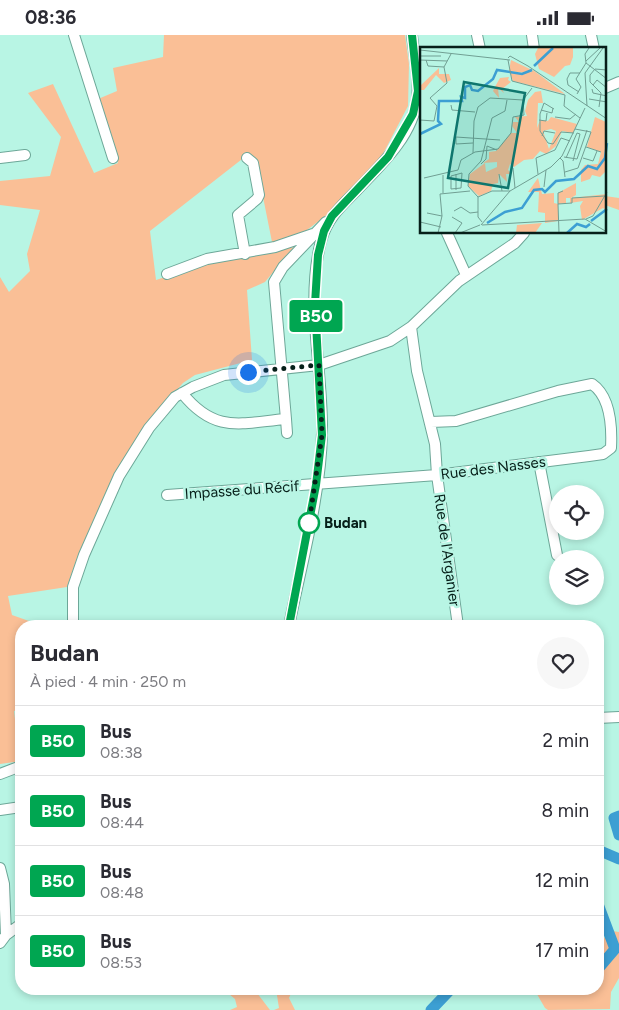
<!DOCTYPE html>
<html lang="fr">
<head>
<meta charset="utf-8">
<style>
	body { margin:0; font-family:Figtree,sans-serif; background:#f7f7f7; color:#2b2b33; height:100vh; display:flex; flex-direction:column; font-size:19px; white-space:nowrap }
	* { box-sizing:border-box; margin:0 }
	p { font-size:16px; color:#7c7c81 }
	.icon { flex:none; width:28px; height:28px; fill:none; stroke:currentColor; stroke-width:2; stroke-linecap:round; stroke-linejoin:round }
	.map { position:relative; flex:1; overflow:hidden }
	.drawer { position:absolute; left:15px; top:585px; width:589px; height:375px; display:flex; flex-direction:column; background:#fff; border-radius:20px; box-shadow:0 2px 8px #0003 }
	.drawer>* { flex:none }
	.badge { padding:0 10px; border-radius:4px; font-size:18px; line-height:32px }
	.fabs { position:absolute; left:549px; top:450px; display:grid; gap:10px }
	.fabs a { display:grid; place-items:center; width:55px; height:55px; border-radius:50%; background:#fff; box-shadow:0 2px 8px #0003; font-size:25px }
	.you { position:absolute; width:25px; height:25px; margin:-12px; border:4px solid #fff; border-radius:50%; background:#1a73e8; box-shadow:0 0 0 8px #1a73e833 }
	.map>.badge { position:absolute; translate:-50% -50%; box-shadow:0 0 0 2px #fff }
	.round { display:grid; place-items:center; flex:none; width:52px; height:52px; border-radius:26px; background:#f7f7f7 }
	.head { display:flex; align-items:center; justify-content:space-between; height:85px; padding:0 15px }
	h1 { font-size:24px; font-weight:700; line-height:38px }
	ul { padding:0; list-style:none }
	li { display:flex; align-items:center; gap:15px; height:70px; padding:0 15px; border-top:1px solid #e1e1e2 }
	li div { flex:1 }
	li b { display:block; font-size:19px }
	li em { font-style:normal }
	li .badge { min-width:55px; font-weight:700; text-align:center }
	.status { display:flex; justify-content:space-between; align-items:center; height:35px; padding:0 25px; background:#fff; direction:ltr }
	.status svg { height:14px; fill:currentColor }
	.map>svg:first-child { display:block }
</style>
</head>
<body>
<div class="status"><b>08:36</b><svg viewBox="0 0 49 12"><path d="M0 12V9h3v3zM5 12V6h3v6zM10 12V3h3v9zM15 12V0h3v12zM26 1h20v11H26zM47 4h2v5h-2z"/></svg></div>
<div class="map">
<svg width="619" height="975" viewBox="0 0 619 975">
	<rect width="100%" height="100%" fill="#b8f5e4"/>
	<path fill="#fabf96" d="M164,0H405L409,29L408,71L383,119L328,179L303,198L283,206L272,207L255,122L246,121L150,196L156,245L218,225L294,212L265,247L247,255L252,325L195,340L183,348L141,396L102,470L77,523L67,552L8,561L12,580L43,591H21V675L14,676L17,701L21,700V726L0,729V242L9,257L30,236L27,219L40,175L0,170V146L50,141L61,102L28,58L53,49L94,138L118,128L98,64L117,56L113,33L163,22Z
		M605,161L619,163V175L605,170Z
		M612,896L619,897V943L611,957L610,974L548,975L545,973L534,954H598V909Z
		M223,954H254L270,975H230L237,972L235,964Z
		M276,954H293L289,963L295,975H274L279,973Z"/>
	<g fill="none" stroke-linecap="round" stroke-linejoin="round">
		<path stroke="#3c9fd3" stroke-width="11" d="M619,781L614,783L619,800
			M598,815L619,824
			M598,869L615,914L598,934
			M431,975L451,954"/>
		<g stroke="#6da798" stroke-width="12">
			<path id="minor" d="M74,0L113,123
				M477,0L480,14
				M532,0L534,14
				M591,0L594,14
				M605,53L619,47
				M0,123L25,120
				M447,198L466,240
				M245,219L238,180L257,164L259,160L253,128L247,123
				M167,239L207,224L275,212L313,199
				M411,292L417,336L435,409L437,440L458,591
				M182,358C215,399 240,388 286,384L274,247L283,232L326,187
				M286,384L287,398
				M539,427L557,520
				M167,460L437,440L589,421L603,419L611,413C612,393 611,362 592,349L558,356L456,386L431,387
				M73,591V552L84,520L119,441L149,393L175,362L193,352L224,340L319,330L390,306L411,292L459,246L515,208L524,198
				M289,591C301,530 321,459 322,398C323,334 305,268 321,206C327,184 340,172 355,157C380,131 413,101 417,64C420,43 414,21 412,0
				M598,683L619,682
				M0,739L21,731
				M0,775L21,772
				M0,833L4,849L6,900
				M0,908L6,900L21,889"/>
		</g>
		<use href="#minor" stroke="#fff" stroke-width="10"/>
	</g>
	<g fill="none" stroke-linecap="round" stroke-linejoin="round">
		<g stroke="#fff" stroke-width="11">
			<path id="line" d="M289,591L316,450L322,400L315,269L318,220L324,196L332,181L388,122L413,79L418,56L412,0"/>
		</g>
		<use href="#line" stroke="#00a651" stroke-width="8"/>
		<path stroke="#061f19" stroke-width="5" stroke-dasharray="0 9" d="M248,337L319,330L322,400L309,488"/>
	</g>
	<circle fill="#fff" stroke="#00a651" stroke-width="2.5" cx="309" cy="488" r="10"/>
	<g text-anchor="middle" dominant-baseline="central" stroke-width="5" stroke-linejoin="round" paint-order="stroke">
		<g font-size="15" fill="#061f19" stroke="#b8f5e4">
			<text transform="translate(493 433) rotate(-7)">Rue des Nasses</text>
			<text transform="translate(242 455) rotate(-4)">Impasse du Récif</text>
			<text transform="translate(447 515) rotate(82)">Rue de l'Arganier</text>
		</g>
		<g font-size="15" font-weight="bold" fill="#061f19" stroke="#b8f5e4" text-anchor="start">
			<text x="324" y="488">Budan</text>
		</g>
	</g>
	<g transform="translate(420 12)">
		<rect width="186" height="186" fill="#b8f5e4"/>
		<path d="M118,1H153V10L150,18L145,19L134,30L119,22L115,7ZM91,13L112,23L110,26L113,23L145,47L93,34L90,25L101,27L106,26L89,24ZM19,21V27H29L31,33L24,36L16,28L4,43H0V39ZM89,30L88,33L91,35L82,42L84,46L78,41L79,51L73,44L76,38L80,31ZM121,44L123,56H118L117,81L120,73L128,74L131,70L157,77L153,86L142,84L136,99L126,107L120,104L113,112L104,113L94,120L90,117L88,123L92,127H86L87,135L79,127L78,136L73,137L71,144L59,149L48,139L50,127L65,116L66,125L77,120V115L63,116L69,112V105L76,104L91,86H97L92,79L93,75H99L95,70L107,69L105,64L108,53L115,45ZM131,82L136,84L129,102L123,84ZM175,70L186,75V124L180,130L172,128L170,132L161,135V123L165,118L178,117L181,105L167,100ZM118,131L122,147L134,146V156L138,157V146L156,136V148L151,151L187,147L186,163L183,161L162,173L160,159L163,154L150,156V151H146V156L138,157V174L125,176V166L118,165L119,145H108ZM122,176L115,186H96L97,178Z" fill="#fabf96" fill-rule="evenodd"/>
		<path fill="none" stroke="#3c9fd3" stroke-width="2.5" d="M114,19L133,1M0,87L21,77L18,74L19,54H42L41,50L45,51V40L50,38L52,43L58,44L73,32L77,23L102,27L112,23M171,174L187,162M67,176L85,165L102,161L114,143L122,142L125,145L136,134L154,132L168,119L177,122L185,111L187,96M147,186L157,177L166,180L170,177"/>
		<path fill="none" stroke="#719f93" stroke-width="1" d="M169,1L165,7L166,16L187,32M0,3L90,13M0,9H21M88,11L90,9L108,19L187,72M0,13L27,14M6,13L8,19L24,20M88,13L92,34L145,48M166,14L180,1M173,38L177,33L187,41M172,42L173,46L187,49M159,45L148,38L147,32L150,26H160M157,47L161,40L156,32L166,16M145,48L144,59L160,71M169,52L187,55M87,53L85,64L72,71L61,114L49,127L48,139L58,150L72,144H90M31,58L32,63L55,65M167,59L165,26L183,1M179,60L181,46L170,35V28L175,22L187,23M134,62L124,56L120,67V84L128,96L133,97L141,85L154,86M121,63L132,66L133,61M135,70L150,72L156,67M0,73L14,74L17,59L10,51L27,36L24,20L31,7M119,73L126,74L127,66M122,89L124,84L135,86M53,96L36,97V90L80,93M166,100L181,105M53,106L54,74L58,60L70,51L103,53L112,41M144,110L157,112L167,83M140,111L143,114L145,130M146,111L157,86L160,87L153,114M163,111L173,114L177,104M61,117L66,112L67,99L77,103M93,121L95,141M145,125L158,121L171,85L155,82M42,126L41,141L31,142V129ZM36,127V143M79,127L82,144M118,127L116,111L135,103L141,91L150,94M4,131L38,123L41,113L55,105L78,102L91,86L93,70L104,68L103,53M124,140L126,123M23,146V128M58,150V170L62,175M138,157V146L143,144M34,164L41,160L50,166L58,165M7,166L22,169M32,170L42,176L35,186M166,172L173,169L187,145M0,175L21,180M61,178L90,144L131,120L142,109L165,61M62,178L165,172L187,185M18,186L22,169L20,147L50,144M40,186L60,178M139,186L138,157L152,156V151L184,149"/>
		<path fill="#0f766e" fill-opacity="0.15" stroke="#0f766e" stroke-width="2.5" d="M44,35L105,46L88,141L28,131Z"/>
		<rect width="186" height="186" fill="none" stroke="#061f19" stroke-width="2.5"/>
	</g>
</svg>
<div class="fabs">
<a><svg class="icon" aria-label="locate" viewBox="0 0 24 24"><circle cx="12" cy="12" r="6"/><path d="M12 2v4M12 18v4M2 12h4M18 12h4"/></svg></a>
<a><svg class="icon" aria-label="layers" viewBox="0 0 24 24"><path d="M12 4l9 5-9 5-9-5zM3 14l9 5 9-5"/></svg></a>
</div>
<div class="you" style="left:248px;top:337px"></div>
<b class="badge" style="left:316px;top:281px;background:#00a651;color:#fff">B50</b>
<section class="drawer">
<div class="head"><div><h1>Budan</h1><p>À pied · 4 min · 250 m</p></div><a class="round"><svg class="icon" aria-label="heart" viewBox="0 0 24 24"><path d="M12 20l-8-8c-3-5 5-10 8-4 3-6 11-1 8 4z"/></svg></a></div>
<ul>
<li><span class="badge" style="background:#00a651;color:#fff">B50</span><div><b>Bus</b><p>08:38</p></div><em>2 min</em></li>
<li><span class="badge" style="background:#00a651;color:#fff">B50</span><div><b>Bus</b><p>08:44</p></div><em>8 min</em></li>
<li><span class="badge" style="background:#00a651;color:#fff">B50</span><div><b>Bus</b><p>08:48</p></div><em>12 min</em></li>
<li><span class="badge" style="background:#00a651;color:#fff">B50</span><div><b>Bus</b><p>08:53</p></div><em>17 min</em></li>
</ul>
</section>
</div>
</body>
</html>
